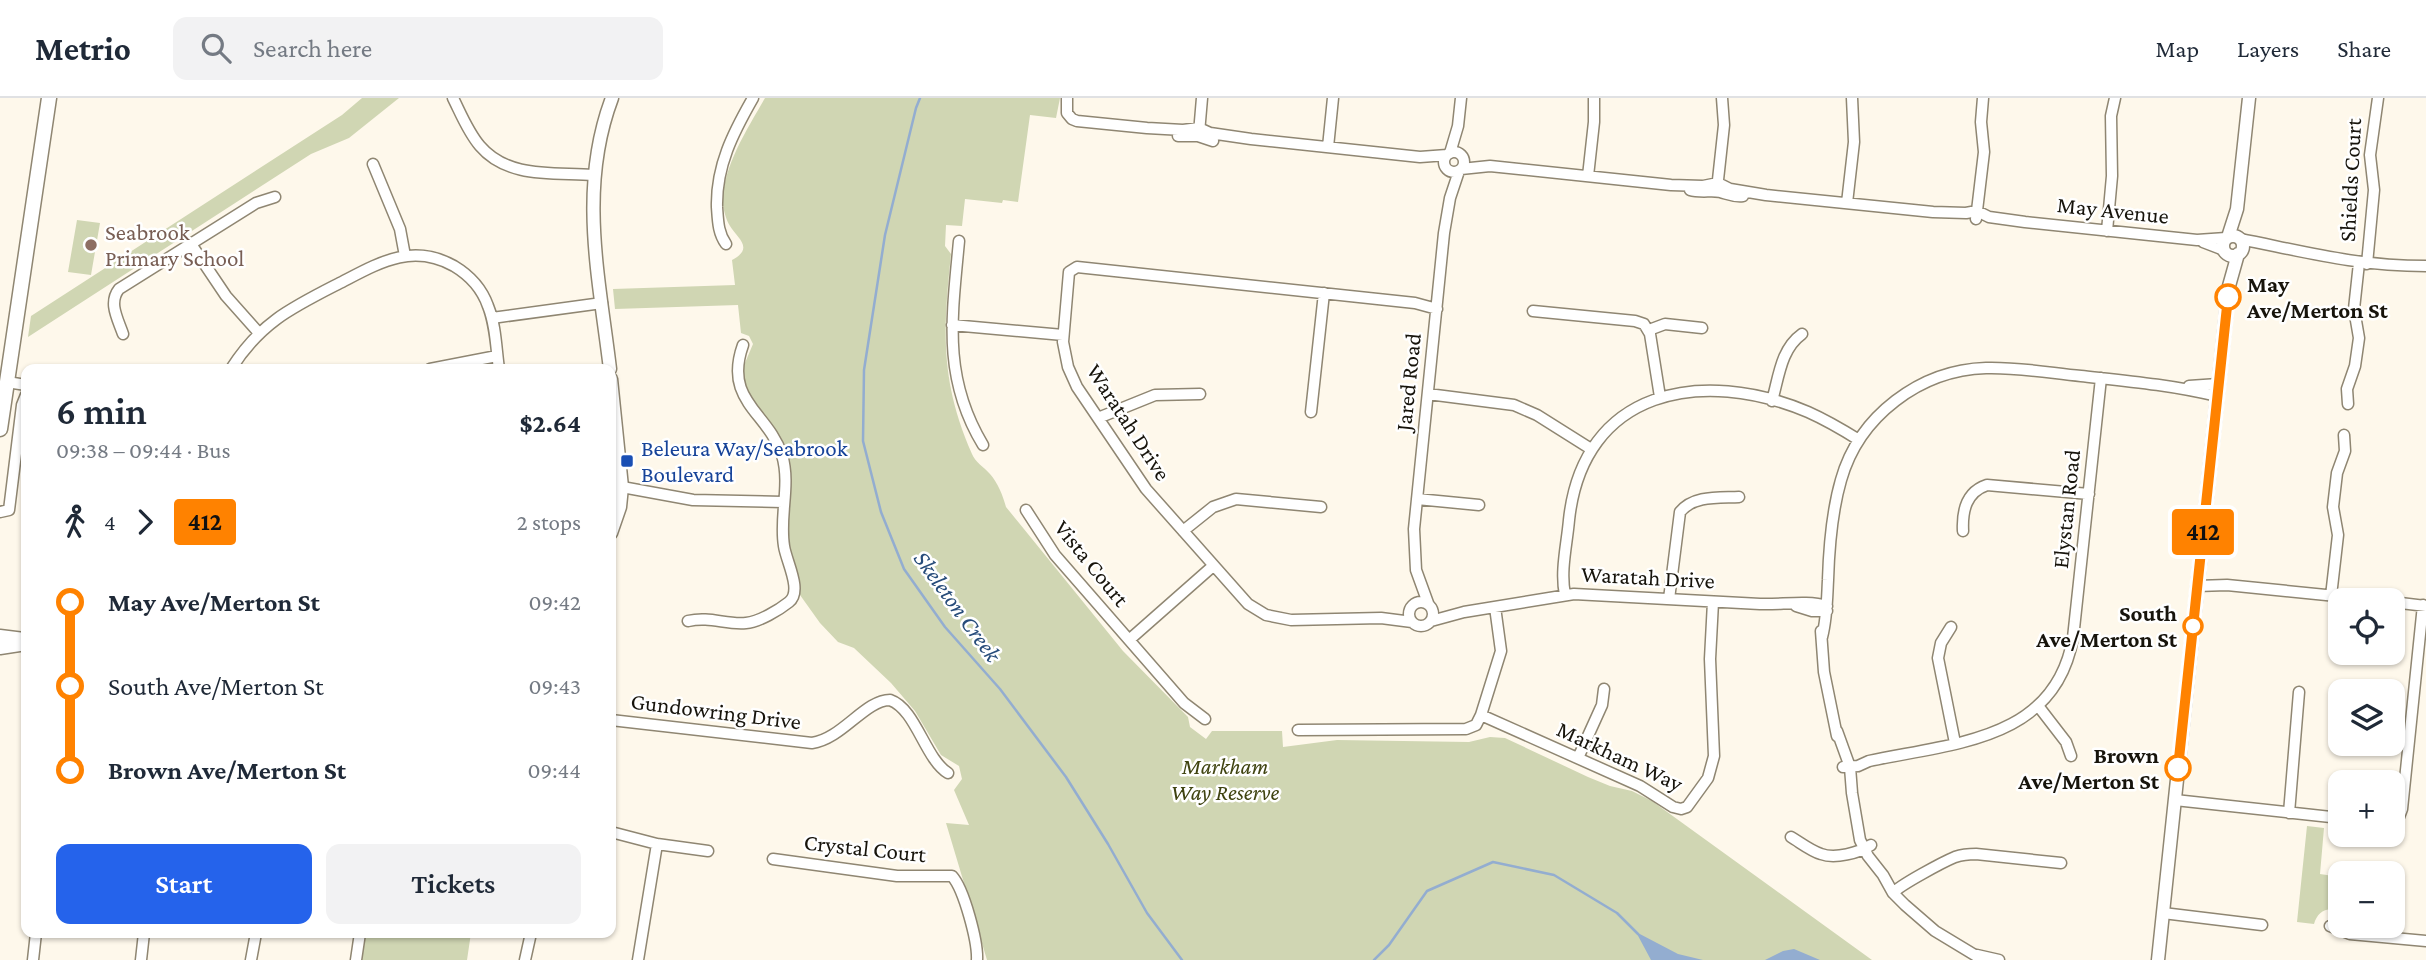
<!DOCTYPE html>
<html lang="en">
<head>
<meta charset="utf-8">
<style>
	body { margin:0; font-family:"Crimson Pro",serif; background:#f2f2f3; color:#1f2937; height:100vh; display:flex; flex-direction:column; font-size:26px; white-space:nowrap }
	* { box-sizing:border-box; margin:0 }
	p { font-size:23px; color:#747a83 }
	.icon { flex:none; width:38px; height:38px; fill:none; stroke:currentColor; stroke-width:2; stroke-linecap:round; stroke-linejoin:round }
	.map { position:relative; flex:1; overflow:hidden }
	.drawer { position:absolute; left:21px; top:266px; width:595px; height:574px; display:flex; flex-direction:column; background:#fff; border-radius:14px; box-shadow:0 2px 5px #0004 }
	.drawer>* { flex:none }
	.badge { padding:0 14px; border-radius:5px; font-size:24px; line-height:46px }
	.buttons { position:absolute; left:2328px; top:490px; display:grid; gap:14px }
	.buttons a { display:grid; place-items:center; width:77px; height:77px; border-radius:14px; background:#fff; box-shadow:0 2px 5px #0004; font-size:35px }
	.map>.badge { position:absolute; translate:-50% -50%; box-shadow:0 0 0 4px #fff }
	.legs { display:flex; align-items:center; gap:10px; height:77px; padding:0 35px; font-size:23px }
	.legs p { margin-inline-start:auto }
	.headline { display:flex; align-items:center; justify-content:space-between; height:119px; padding:0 35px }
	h1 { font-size:38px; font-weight:600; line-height:52px }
	.primary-button { display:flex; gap:14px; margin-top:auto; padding:14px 35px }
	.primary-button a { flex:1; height:80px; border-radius:14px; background:#2563eb; color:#fff; font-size:28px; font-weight:600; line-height:80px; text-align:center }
	.primary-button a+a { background:#f2f2f3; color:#1f2937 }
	ul { padding:0 35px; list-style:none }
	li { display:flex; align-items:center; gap:24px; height:84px; font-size:26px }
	li i { display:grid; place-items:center; width:10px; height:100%; margin:0 9px; background:currentColor }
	li i::after { content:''; width:18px; height:18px; margin:-9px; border:5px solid; border-radius:50%; background:#fff }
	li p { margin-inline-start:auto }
	li:first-child i { background:linear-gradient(#0000 50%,currentColor 0) }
	li:last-child i { background:linear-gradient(currentColor 50%,#0000 0) }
	header { display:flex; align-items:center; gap:42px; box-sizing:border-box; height:98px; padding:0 35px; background:#fff; border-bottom:2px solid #e0e1e3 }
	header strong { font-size:33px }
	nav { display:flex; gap:38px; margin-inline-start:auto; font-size:24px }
	.search { width:490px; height:63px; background:#f2f2f3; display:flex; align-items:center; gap:18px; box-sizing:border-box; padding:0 24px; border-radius:14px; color:#747a83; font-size:26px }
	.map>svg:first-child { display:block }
</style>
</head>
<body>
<header>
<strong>Metrio</strong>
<div class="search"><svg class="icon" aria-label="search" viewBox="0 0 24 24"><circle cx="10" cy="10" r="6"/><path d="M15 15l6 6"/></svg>Search here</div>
<nav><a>Map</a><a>Layers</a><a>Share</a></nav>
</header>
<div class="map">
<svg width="2426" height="862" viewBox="0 0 2426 862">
	<rect width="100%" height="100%" fill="#fef8eb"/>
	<path fill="#d0d6b3" d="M362,0H399L349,40L311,56L28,239L31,218L342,17Z
		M765,0H1060L1056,20L1030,17L1018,104L1003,102L1002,105L965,101L962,128L946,127L945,148L951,156C943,233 940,283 972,356C975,364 984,369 990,376C998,385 1003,398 1006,409L1123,553L1188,619L1190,629L1206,641L1212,633H1282L1283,649L1337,642L1469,644L1490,639L1505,640L1588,679L1610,688L1632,693L1652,703L1872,862H987L946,725L969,727L954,692L962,681L959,668L941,657L915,613L891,585L854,550L838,544L820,525L800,497L787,443L789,383L759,314L745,290L742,272L753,246L749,238L741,235L738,207L615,211L613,191L735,187L732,162C755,150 737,140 730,128C726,122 724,113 723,107C721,71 748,30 765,0Z
		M77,122L100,125L91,177L68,174Z
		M2307,728L2324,730L2320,776L2340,779L2337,812C2325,809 2317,815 2314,826L2297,824Z
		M364,835H471L467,862H360Z"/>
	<path fill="#93add0" d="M1636,834L1678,856L1703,862H1651Z
		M1794,851L1820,862H1765L1783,853Z"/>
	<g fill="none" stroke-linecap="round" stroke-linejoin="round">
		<path stroke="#93add0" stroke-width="2.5" d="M920,0L916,10L885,137L864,272L863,343L881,414L904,471L945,529L1000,591L1066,679L1108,746L1147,815L1182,862
			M1374,862L1389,847L1427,793L1493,764L1554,777L1617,815L1638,836"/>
		<g stroke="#8f8672" stroke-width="13">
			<path id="minor" d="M453,0C461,16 468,34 480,48C508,81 555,74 593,77
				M1067,0V15L1072,21L1077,23L1147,30L1183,32L1199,30L1210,35L1251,41L1420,59L1447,57
				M1199,35L1202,0
				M1178,38H1198L1213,43
				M1328,49L1333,0
				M1444 64a10 10 0 1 1 20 0a10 10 0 1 1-20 0Z
				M1450,55L1458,28L1461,0
				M373,66L400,131L405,158
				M1461,71L1490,68L1671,87L1703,88L1718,85L1730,91L1766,97L1933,114L1966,115L1977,113L1989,119L2025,124L2197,142L2226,140
				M1588,78L1594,24V0
				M1717,91L1724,27L1722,0
				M1690,92C1700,95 1713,92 1720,94C1728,96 1733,99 1743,98
				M1847,105L1854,44L1852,0
				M1976,121L1984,54L1981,24L1983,0
				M2107,133L2112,78L2111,18L2115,0
				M2240,141C2306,154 2357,168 2426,168
				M959,143C952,219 942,279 983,347
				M2203,144L2224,152
				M191,146L226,198L258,234
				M726,146C718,135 718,123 717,109C716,68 733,35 753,0
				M2367,166L2374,92L2370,57L2378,0
				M1533,213L1635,223L1644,226L1650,236L1660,299
				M492,220L602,205
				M952,227L1063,237
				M1649,232L1665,226L1702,230
				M123,236C118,221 108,205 119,191L256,105L275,99
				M231,271C260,225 291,210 338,186C377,166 411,144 454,168C469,177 482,191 488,208C496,228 496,250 499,271
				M430,271L497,258
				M7,284L26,287
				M2189,288L2218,286
				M1428,296L1514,307L1537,317L1591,351
				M1772,303C1779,278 1781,251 1802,236
				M2348,306L2347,291L2355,268L2359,240L2354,211L2359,165
				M1311,314L1324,195
				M1098,320L1155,297L1200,296
				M622,389L693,402L783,404
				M1417,401L1479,407
				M1026,412L1055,457L1184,605L1205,621
				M0,414L9,412L22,307L26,297
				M1183,433L1213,409L1236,401L1321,409
				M1963,433C1962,413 1966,394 1987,387L2089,396
				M2197,488L2227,487L2376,502
				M1565,497C1560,473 1567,446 1569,422C1583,291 1702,269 1808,314C1826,322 1843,332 1859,342
				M2331,498L2338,437L2333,409L2337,375L2345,353L2344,337
				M1669,501L1680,414C1694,397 1719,400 1739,399
				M1409 516a12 12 0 1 1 24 0a12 12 0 1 1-24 0Z
				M2392,504L2426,508
				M1428,505L1416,472L1414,431L1444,135L1450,100L1459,73
				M1796,508L1812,513H1827
				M1495,509L1501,553L1481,617L1640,688L1673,709L1681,711L1687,709L1708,680L1714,658L1710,561L1713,504
				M688,523C710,518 726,527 746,525C759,524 779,512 789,504C803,493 786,463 784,448C779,418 791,387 782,357C768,314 723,303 743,247
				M1431,523L1464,514L1574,496L1760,506C1781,507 1807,502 1827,508
				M1412,524L1381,520L1291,522L1266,517L1248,506L1146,391L1077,289L1068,269L1063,244L1069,174L1077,169L1415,205L1437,211
				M1951,529L1941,545L1938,560L1955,645
				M1821,533L1824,574L1837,638
				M1822,539C1827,520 1827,501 1828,482C1829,449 1832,413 1841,382C1859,318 1920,272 1986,270C2018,269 2050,275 2081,278C2127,283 2172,287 2217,298
				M1129,542L1213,468
				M2039,609L2066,644L2071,658
				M611,622L812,645C842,641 865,602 890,602C916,611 925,661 948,675
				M1298,632L1466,631L1476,627L1481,617
				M1837,633L1850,669L1852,695L1860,742L1868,758L1883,777L1893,795L1905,807L1935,833L1983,862
				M1578,660L1602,607L1604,591
				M1843,669L1858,668L1869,663C1953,645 2055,643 2073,540L2101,280
				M2175,702L2340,720
				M2289,715L2299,594
				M2392,724L2399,719L2402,711L2423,507
				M611,734L657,746L708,753
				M1791,739C1801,745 1811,753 1821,756C1835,761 1859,755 1871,747
				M773,761L897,778H952C964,791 978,844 977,862
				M1893,795C1900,787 1943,764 1955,759C1961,757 1969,756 1976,756L2061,765
				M2163,815L2262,827
				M2330,828L2350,836L2426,843
				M1977,857L1999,862
				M33,862L36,835
				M141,862L144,835
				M251,862L256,835
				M356,862L360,835
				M525,862L531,835
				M638,862L657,746"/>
		</g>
		<g stroke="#8f8672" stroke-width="15">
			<path id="tertiary" d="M2223 148a10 10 0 1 1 20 0a10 10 0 1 1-20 0Z
				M2228,139L2237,111L2249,0
				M610,271C599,179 578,90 612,0
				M611,281L622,389L620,409L611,435
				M0,538L24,541
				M0,550L26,546
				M2158,862L2229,188L2238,156"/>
		</g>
		<g stroke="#8f8672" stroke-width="17">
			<path id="secondary" d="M0,331L49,0"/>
		</g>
		<use href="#minor" stroke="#fff" stroke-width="10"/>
		<use href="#tertiary" stroke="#fff" stroke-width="12"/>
		<use href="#secondary" stroke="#fff" stroke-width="14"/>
	</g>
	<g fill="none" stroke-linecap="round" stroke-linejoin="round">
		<g stroke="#fff" stroke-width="16">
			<path id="line-1" d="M2178,670L2228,199"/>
		</g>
		<use href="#line-1" stroke="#ff8200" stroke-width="10"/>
	</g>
	<circle fill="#8d6e63" stroke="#fff" stroke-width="2.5" cx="91" cy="147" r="7"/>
	<g fill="#fff" stroke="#ff8200" stroke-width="3.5">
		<circle cx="2228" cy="199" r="12"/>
		<circle cx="2193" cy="528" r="9"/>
		<circle cx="2178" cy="670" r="12"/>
	</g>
	<rect fill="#1a4fb4" stroke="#fff" stroke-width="2.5" x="620" y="356" width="14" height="14" rx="3.5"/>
	<g text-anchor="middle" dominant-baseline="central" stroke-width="5" stroke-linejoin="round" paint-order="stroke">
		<g font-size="23" fill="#17140c" stroke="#fff">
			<text transform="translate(2350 82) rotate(-87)">Shields Court</text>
			<text transform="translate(2113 112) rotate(6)">May Avenue</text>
			<text transform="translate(1408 284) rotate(-84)">Jared Road</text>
			<text transform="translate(1129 324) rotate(57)">Waratah Drive</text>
			<text transform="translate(2066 411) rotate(-84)">Elystan Road</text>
			<text transform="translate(1092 465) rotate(51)">Vista Court</text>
			<text transform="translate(1648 479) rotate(3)">Waratah Drive</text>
			<text transform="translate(716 613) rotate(7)">Gundowring Drive</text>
			<text transform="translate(1620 658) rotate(25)">Markham Way</text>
			<text transform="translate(865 750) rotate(6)">Crystal Court</text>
		</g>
		<g font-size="23" fill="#785e54" stroke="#fff" text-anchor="start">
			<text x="105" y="134">Seabrook<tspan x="105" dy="26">Primary School</tspan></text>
		</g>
		<g font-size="23" font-weight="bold" fill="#17140c" stroke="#fff" text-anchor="end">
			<text x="2247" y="186" text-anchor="start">May<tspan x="2247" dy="26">Ave/Merton St</tspan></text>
			<text x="2177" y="515">South<tspan x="2177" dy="26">Ave/Merton St</tspan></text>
			<text x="2159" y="657">Brown<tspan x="2159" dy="26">Ave/Merton St</tspan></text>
		</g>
		<g font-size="23" fill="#164399" stroke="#fff" text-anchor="start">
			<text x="641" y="350">Beleura Way/Seabrook<tspan x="641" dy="26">Boulevard</tspan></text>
		</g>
		<g font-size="23" font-style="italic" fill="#3f4310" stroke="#fff">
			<text x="1225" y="668">Markham<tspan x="1225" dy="26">Way Reserve</tspan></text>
		</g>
		<g font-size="24" font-style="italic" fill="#274c7a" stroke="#fff">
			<text transform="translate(958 508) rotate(54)">Skeleton Creek</text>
		</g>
	</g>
</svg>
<div class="buttons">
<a><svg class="icon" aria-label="locate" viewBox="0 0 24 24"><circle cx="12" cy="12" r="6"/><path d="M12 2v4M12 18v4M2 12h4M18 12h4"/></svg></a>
<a><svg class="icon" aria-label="layers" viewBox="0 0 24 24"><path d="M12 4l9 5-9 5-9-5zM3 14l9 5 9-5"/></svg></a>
<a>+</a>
<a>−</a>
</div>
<b class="badge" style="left:2203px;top:434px;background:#ff8200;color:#111">412</b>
<section class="drawer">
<div class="headline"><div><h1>6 min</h1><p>09:38 – 09:44 · Bus</p></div><b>$2.64</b></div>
<div class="legs"><svg class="icon" aria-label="walk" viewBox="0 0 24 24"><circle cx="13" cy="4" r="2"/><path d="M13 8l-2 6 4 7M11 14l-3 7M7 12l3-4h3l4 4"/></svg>4<svg class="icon" aria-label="forward" viewBox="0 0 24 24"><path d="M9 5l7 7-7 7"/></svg><b class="badge" style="background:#ff8200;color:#111">412</b><p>2 stops</p></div>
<ul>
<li><i style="color:#ff8200"></i><b>May Ave/Merton St</b><p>09:42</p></li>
<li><i style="color:#ff8200"></i><span>South Ave/Merton St</span><p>09:43</p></li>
<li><i style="color:#ff8200"></i><b>Brown Ave/Merton St</b><p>09:44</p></li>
</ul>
<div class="primary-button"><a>Start</a><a>Tickets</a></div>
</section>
</div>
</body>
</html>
